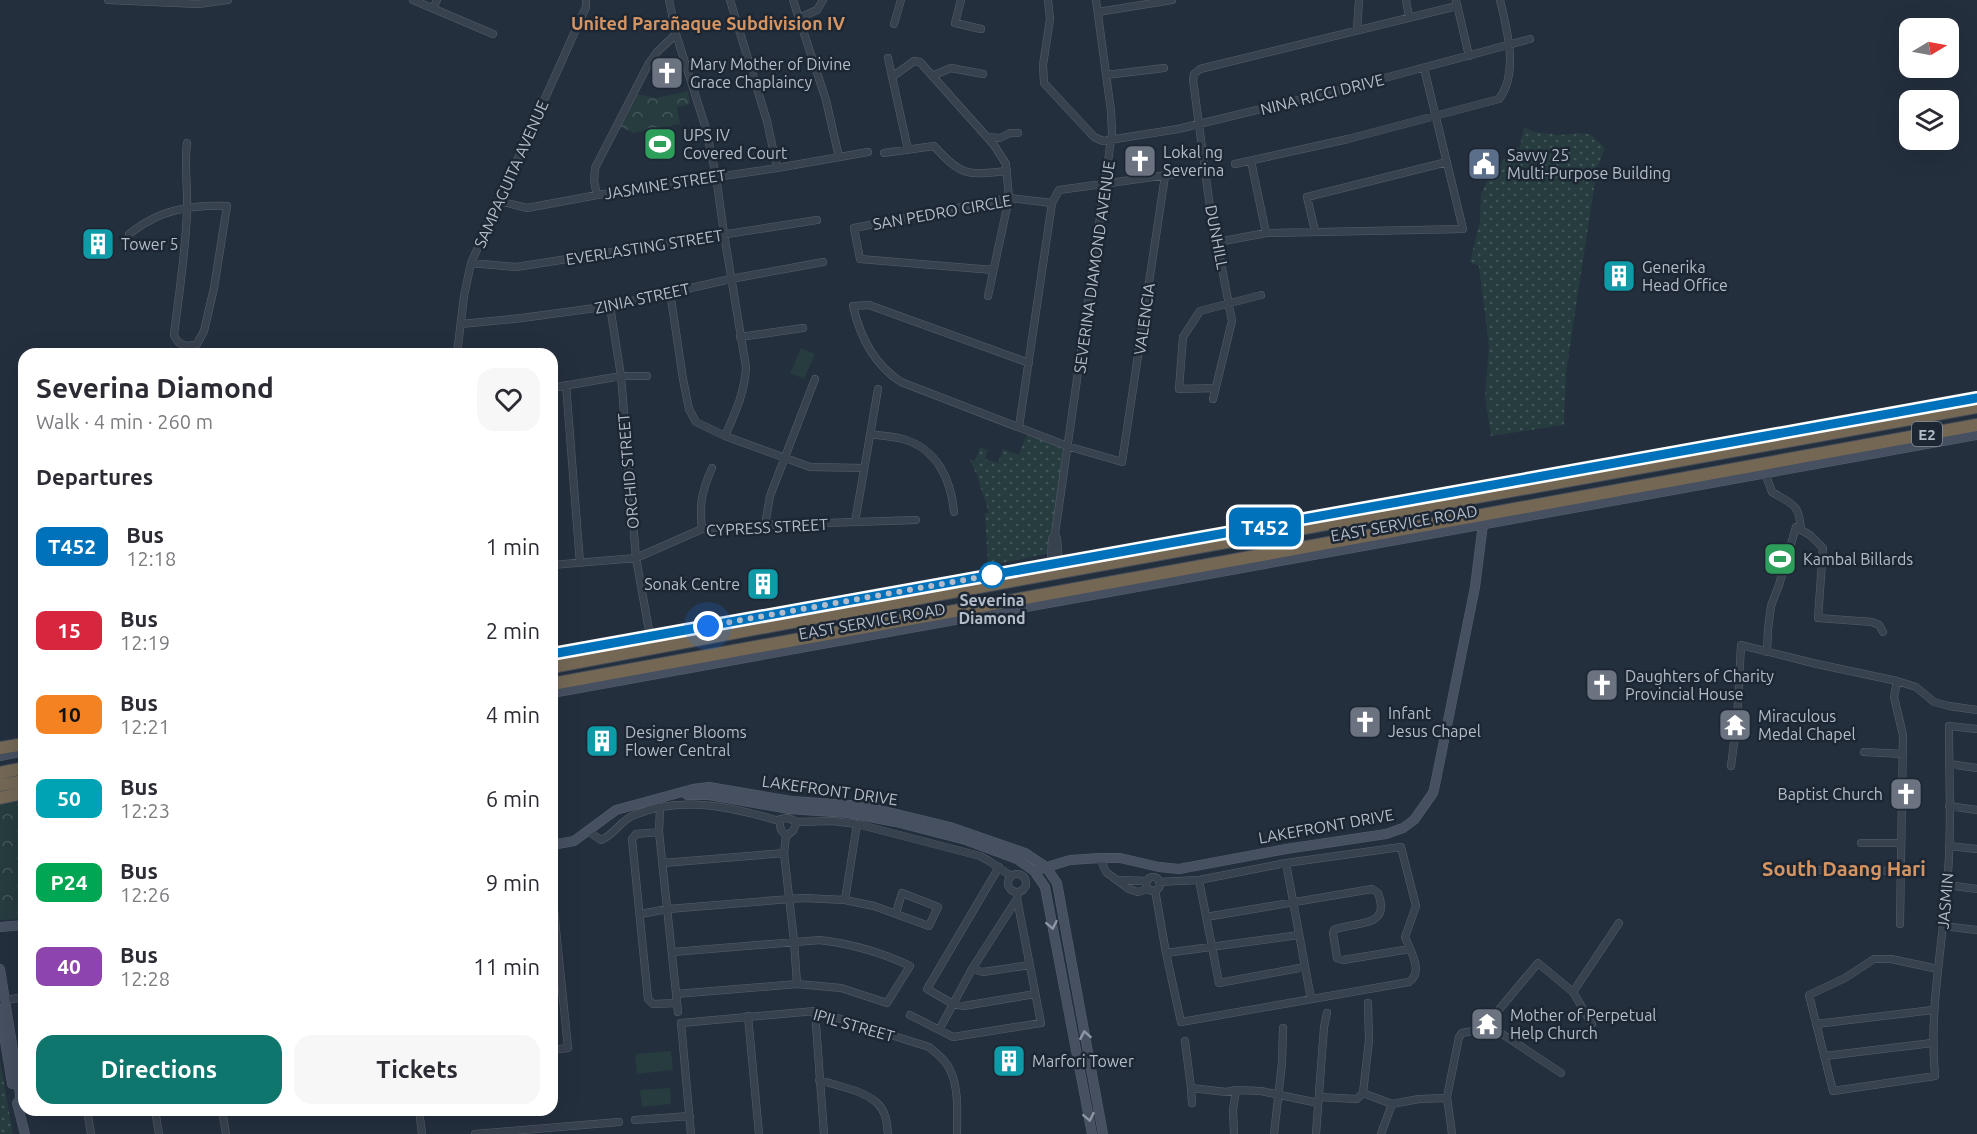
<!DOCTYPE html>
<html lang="en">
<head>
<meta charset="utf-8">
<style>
	body { margin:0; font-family:Ubuntu,sans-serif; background:#f7f7f7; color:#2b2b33; height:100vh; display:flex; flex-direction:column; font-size:22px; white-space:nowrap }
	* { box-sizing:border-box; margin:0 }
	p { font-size:20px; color:#7c7c81 }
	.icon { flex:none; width:33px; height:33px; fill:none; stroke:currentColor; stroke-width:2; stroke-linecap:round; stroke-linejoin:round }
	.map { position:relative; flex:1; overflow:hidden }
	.drawer { position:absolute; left:18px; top:348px; width:540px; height:768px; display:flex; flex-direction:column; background:#fff; border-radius:18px; box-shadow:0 6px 24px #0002 }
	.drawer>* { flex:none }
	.badge { padding:0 12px; border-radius:9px; font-size:21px; line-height:39px }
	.needle { width:39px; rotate:80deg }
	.controls { position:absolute; left:1899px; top:18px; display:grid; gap:12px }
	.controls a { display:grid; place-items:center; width:60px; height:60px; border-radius:12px; background:#fff; box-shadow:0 6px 24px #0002; font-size:30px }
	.you { position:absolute; width:30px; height:30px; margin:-15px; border:4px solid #fff; border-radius:50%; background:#1a73e8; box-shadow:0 0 0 9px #1a73e833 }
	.map>.badge { position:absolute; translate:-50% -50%; box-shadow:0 0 0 3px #fff }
	h2 { padding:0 18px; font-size:22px; line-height:54px }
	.round { display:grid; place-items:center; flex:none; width:63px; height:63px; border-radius:18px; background:#f7f7f7 }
	.headline { display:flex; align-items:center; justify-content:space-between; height:102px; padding:0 18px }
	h1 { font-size:28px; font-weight:700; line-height:45px }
	.button { display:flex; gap:12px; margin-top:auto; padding:12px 18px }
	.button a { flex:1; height:69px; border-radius:18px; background:#0f766e; color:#fff; font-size:24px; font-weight:700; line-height:69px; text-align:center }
	.button a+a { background:#f7f7f7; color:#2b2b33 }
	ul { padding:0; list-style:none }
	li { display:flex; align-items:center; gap:18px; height:84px; padding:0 18px }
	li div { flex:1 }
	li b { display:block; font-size:22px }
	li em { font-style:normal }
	li .badge { min-width:66px; font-weight:700; text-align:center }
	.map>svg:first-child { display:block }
</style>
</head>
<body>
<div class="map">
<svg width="1977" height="1134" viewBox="0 0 1977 1134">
	<defs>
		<pattern id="grass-dots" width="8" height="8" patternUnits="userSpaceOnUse" patternTransform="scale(1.5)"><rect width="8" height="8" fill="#263c3f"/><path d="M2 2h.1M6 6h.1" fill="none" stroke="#435659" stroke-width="1.8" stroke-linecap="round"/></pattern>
		<pattern id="forest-crowns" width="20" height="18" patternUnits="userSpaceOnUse" patternTransform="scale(1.5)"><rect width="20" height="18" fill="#263c3f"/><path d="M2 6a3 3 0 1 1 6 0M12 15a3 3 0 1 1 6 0" fill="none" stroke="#435659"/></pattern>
	</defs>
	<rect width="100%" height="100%" fill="#242f3e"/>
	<path fill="url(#grass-dots)" d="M1524,127L1534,132L1560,135L1580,133L1590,134L1605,148L1597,169L1579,286L1566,373L1564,425L1491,436L1485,397L1489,346L1479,266L1470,262L1480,221L1481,194L1493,168L1520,147Z
		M1029,434L1063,449L1050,553L988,566L985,513H989L976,473L969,459L975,461L980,447L988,450L985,459L998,463L1003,449L1019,455L1026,436Z
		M0,1061L13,1134H0Z"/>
	<path fill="url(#forest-crowns)" d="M688,91L690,104L677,107L680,124L633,133L621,127L637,94L656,98Z
		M24,797V919L0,920V801Z"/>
	<path fill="#263c3f" d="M801,348L815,354L804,379L790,373Z
		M671,1051L673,1070L637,1074L635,1054Z
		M670,1088L671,1104L642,1107L640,1090Z"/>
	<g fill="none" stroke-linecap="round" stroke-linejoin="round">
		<g stroke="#565f6c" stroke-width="8">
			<path id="street" d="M108,0L198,4L228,0
				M413,0L493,34
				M669,0L676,34L706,129L716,176L724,234L746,367C745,392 735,413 725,436
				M730,0L767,121L777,168
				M793,0L826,100L839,157
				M961,0L955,23L981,29
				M1048,0L1050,19L1043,65L1044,83L1094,137L1103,141L1178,129L1336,91L1530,39
				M1406,0L1409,17
				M1456,0L1469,56
				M433,8L437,0
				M1098,12L1172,0
				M799,18L817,10L823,0
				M894,24L901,0
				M1357,30L1359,0
				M888,58L908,150
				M1106,75L1164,68
				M932,76L951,68L983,74
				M892,77L914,61L920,62L994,145L1006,164L1009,198L988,296
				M987,137L1000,138L1010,133H1018
				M884,153L934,146C962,177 967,175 1007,171
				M1251,161L1266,233
				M1235,164L1348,139L1499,99C1519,73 1507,29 1500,0
				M597,195L594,181L595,168L649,63L657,52L676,34
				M499,201L527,208L597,195L777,168L868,152
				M1315,231L1307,197L1447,162
				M129,234C135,230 142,224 149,221C171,208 202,205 227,206L214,288L204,331L197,344C187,347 179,347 174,335C179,293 186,251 187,209C188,187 184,166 187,143
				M1218,242L1266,233L1463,229L1424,68
				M471,263L516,267L817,220
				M993,270L860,259L854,228L1009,198L1052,203
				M670,292L683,379L689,409L696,422L725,436L810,467L864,468
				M610,306L621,376L636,558L650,636
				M461,324L522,318L610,306L731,279L823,262
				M740,337L803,328
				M457,354L464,296L471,263L586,7V0
				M1029,363L869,305L853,306C860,337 875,365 901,382L1067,446L1122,462L1165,176
				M566,385L580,563
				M552,388L621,376H647
				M1215,388L1179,389L1183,337L1200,311L1261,295
				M1213,399L1232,321L1209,200L1193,80L1194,74L1200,69L1457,6
				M1019,427L1052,203L1059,190L1182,173
				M870,434C881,436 892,436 903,439C937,449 951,479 954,512
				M1765,473L1772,492C1793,505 1799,503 1801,530
				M855,522L878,389
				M765,525L770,496L815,379
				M702,529C699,503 702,491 712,468
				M1055,534L1057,539L1059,563
				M1051,564L1052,539L1055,534L1112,133L1111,111L1096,0
				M552,565L636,558L702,529L765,525L916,520
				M1767,652L1768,629L1771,606L1779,585L1796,527L1810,535L1823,548L1818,618L1872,622L1879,625L1883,632
				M1897,681L1894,697L1903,735L1900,924
				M1864,752L1903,754
				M1949,764L1977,768
				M1731,766L1737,721L1741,645L1817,664L1897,681L1916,687L1934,702L1949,706L1977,710
				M1949,806L1977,810
				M660,808L659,832L678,1012
				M779,821L780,819L788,818L797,822L832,821L857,824L980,856L989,861L1011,876
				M779,821L781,830L786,836L784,853L794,941L797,984
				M588,831L601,840C613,836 621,820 634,815C681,795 732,807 779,821
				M659,832L636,834L632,839L648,999L653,1004L677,1003
				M786,836L793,831L797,822
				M1861,843H1901
				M1949,846L1977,849
				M1100,858L1106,872L1129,889L1138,892L1149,889
				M663,863L784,853
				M1286,863L1311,999
				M999,867L927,989L953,1004L964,1006L1035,994
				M1817,870L1900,871
				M1008 883a9 9 0 1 1 18 0a9 9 0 1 1-18 0Z
				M1146 884a7 7 0 1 1 14 0a7 7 0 1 1-14 0Z
				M1120,880L1147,881
				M1199,880L1219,983L1305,967
				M1947,885L1977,889
				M552,890L568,1048L552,1050
				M1155,890L1166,953L1181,1022L1409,982C1424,972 1410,950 1405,937L1416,906L1401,847L1286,863L1199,880L1159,882
				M845,900L857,824
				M640,914L668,909L803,898L845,900L874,906L929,926L938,907L902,893L896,913
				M1206,917L1372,889L1378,893C1392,929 1354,921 1334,930L1333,933L1337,958L1343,960L1410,949
				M1943,926L1977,930
				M673,952L820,940C852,944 881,952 910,966L887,1003L841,988L797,984L676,994
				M1166,953L1299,935
				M972,969L983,972L1030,965
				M1938,969L1891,959H1874L1845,978L1809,995L1833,1091L1935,1076C1929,1009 1942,951 1947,885C1952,832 1949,779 1949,726L1977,729
				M1573,992L1619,923
				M0,1001L24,997
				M1368,1003L1369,1040L1363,1093L1392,1104
				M815,1011L824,1134
				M910,1015L953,1037L1041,1023L1017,899L1018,892
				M748,1016L759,1134
				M1487,1024L1561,1073
				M1816,1024L1933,1010
				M939,1030L972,969L1017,899
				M1185,1041L1191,1088
				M1825,1056L1932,1043
				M819,1080C838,1086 863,1090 877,1103C886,1111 887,1123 888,1134
				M1319,1097L1357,1099L1363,1093
				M1192,1103L1191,1088L1226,1092L1236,1090
				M87,1110L91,1134
				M155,1110L159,1134
				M222,1110L226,1134
				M419,1110L422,1134
				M635,1120L690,1116
				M475,1134L619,1122
				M691,1134L681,1023L815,1011L929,1047C937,1054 947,1061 951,1072C959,1090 957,1115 957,1134
				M1234,1134L1233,1110L1236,1090L1261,1091L1318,1103
				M1274,1134L1282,1063L1283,1028
				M1316,1134L1324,1027L1327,1013
				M1381,1134L1392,1104L1419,1099L1447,1098
				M1452,1134L1447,1097L1459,1037L1462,1033L1473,1031L1487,1024L1538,963L1573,992L1592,1024"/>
		</g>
		<g stroke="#565f6c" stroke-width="10">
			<path id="secondary" d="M552,654L1977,398
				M552,693L1977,435
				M0,756L24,751
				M687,795H709L789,809L848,813L896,822L966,840L1017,859L1034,871L1045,887L1092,1134
				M552,845L574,841L616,810L693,789L709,787L791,801L849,805L872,808L950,827L1025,853L1046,867L1057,883L1103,1134
				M1034,871L1070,860L1100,858H1120L1159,867L1179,869L1286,849L1386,834L1403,828L1414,820L1433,793L1435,785L1475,587L1483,524
				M0,927L24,925
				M0,969L20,1094L19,1108
				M0,1010L12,1084
				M17,1103L25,1134"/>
		</g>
		<g stroke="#434c59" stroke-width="14">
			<path id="highway" d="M552,667L1016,580L1977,407
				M552,684L1977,425
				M0,748L24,744
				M0,773L24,768
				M0,785L24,781
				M0,798L24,793"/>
		</g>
		<use href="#street" stroke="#38414e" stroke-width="7"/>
		<use href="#secondary" stroke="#465061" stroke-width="9"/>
		<use href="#highway" stroke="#746855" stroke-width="12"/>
	</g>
	<defs><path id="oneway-chevron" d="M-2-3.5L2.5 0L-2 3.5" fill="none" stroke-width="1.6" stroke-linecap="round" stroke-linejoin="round" transform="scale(1.5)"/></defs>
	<g stroke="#8e96a5">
		<use href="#oneway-chevron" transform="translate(1052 925) rotate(79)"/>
		<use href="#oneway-chevron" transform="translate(1085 1035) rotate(-100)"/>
		<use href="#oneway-chevron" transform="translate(1089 1117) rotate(79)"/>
	</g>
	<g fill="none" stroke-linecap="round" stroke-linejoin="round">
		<g stroke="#fff" stroke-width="14">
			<path id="line" d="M552,654L1977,398"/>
		</g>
		<use href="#line" stroke="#0072bc" stroke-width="9"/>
		<path stroke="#b4bcc9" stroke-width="6" stroke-dasharray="0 10.8" d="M708,626L992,575"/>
	</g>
	<defs>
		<g id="church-square" transform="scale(1.725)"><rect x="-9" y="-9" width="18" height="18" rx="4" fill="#6b7280" stroke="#1d2633"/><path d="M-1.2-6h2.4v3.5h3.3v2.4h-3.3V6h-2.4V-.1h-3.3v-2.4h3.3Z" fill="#fff"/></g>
		<g id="stadium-square" transform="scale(1.725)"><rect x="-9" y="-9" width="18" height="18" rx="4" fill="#2e9e5b" stroke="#1d2633"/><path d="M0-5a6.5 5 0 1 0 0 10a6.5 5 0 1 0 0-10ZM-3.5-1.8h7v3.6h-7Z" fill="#fff"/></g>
		<g id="civic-square" transform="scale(1.725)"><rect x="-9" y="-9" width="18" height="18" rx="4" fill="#5c6f8a" stroke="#1d2633"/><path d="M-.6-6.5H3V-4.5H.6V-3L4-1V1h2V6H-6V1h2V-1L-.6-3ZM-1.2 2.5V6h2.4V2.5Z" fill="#fff"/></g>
		<g id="building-square" transform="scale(1.725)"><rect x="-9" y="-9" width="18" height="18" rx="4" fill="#0f9aa8" stroke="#1d2633"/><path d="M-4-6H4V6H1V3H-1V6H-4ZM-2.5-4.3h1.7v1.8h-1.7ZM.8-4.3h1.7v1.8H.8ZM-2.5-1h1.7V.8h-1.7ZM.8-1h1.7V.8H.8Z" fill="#fff"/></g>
		<g id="temple-square" transform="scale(1.725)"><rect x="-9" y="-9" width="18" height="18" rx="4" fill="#6b7280" stroke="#1d2633"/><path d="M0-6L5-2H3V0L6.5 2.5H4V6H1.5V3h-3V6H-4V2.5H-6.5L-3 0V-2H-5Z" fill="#fff"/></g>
	</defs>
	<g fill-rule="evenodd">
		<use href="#church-square" x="667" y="73"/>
		<use href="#stadium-square" x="660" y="144"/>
		<use href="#church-square" x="1140" y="161"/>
		<use href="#civic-square" x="1484" y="164"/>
		<use href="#building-square" x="98" y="244"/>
		<use href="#building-square" x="1619" y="276"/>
		<use href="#stadium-square" x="1780" y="559"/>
		<use href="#building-square" x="763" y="584"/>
		<use href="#church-square" x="1602" y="685"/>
		<use href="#church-square" x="1365" y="722"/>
		<use href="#temple-square" x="1735" y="725"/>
		<use href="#building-square" x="602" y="741"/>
		<use href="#church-square" x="1906" y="794"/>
		<use href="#temple-square" x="1487" y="1024"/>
		<use href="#building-square" x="1009" y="1061"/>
	</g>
	<circle fill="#fff" stroke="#0072bc" stroke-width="3" cx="992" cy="575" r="12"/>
	<g text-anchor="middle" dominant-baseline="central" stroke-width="5" stroke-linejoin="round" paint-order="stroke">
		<rect fill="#1d2633" stroke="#878f9c" stroke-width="1.5" x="1912" y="422" width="30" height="24" rx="4.5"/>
		<g font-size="15" font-weight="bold" fill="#b4bcc9">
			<text x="1927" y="434">E2</text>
		</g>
		<g font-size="16" fill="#b4bcc9" stroke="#1d2633" text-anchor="start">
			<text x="690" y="64">Mary Mother of Divine<tspan x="690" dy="18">Grace Chaplaincy</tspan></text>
			<text x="683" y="135">UPS IV<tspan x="683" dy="18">Covered Court</tspan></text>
			<text x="1163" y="152">Lokal ng<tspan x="1163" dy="18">Severina</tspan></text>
			<text x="1507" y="155">Savvy 25<tspan x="1507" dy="18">Multi-Purpose Building</tspan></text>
			<text x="121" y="244">Tower 5</text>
			<text x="1642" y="267">Generika<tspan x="1642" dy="18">Head Office</tspan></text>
			<text x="1803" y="559">Kambal Billards</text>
			<text x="740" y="584" text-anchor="end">Sonak Centre</text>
			<text x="1625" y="676">Daughters of Charity<tspan x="1625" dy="18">Provincial House</tspan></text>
			<text x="1388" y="713">Infant<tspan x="1388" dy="18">Jesus Chapel</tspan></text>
			<text x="1758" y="716">Miraculous<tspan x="1758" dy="18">Medal Chapel</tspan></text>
			<text x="625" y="732">Designer Blooms<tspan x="625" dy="18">Flower Central</tspan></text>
			<text x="1883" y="794" text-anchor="end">Baptist Church</text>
			<text x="1510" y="1015">Mother of Perpetual<tspan x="1510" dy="18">Help Church</tspan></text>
			<text x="1032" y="1061">Marfori Tower</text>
		</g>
		<g font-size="16" fill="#b4bcc9" stroke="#1d2633">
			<text transform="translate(1322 94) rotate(-14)">NINA RICCI DRIVE</text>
			<text transform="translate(511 174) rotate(-66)">SAMPAGUITA AVENUE</text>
			<text transform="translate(665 184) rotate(-9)">JASMINE STREET</text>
			<text transform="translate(942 212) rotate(-10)">SAN PEDRO CIRCLE</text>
			<text transform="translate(1217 237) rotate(79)">DUNHILL</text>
			<text transform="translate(644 247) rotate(-9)">EVERLASTING STREET</text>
			<text transform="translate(1094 267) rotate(-82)">SEVERINA DIAMOND AVENUE</text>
			<text transform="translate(642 298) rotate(-12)">ZINIA STREET</text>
			<text transform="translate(1144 319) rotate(-82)">VALENCIA</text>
			<text transform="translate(628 471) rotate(-95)">ORCHID STREET</text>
			<text transform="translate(1404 523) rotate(-10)">EAST SERVICE ROAD</text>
			<text transform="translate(767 527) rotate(-3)">CYPRESS STREET</text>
			<text transform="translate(872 621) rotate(-10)">EAST SERVICE ROAD</text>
			<text transform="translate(830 790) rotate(8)">LAKEFRONT DRIVE</text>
			<text transform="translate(1326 826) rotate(-10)">LAKEFRONT DRIVE</text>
			<text transform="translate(1945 901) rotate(-85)">JASMIN</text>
			<text transform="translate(854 1025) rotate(16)">IPIL STREET</text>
		</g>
		<g font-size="16" font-weight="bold" fill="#b4bcc9" stroke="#1d2633">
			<text x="992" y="600">Severina<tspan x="992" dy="18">Diamond</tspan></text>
		</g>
		<g font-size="18" font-weight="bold" fill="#d59563" stroke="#1d2633">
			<text x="708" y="23">United Parañaque Subdivision IV</text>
		</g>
		<g font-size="20" font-weight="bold" fill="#d59563" stroke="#1d2633">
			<text x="1844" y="868">South Daang Hari</text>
		</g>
	</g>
</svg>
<div class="controls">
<a><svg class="needle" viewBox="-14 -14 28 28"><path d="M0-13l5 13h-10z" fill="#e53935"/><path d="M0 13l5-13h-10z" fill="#7c7c81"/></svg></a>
<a><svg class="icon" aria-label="layers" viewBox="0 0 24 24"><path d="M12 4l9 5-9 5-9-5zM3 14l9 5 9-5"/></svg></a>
</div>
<div class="you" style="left:708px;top:626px"></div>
<b class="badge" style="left:1265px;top:527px;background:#0072bc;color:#fff">T452</b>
<section class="drawer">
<div class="headline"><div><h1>Severina Diamond</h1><p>Walk · 4 min · 260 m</p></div><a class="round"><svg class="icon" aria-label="heart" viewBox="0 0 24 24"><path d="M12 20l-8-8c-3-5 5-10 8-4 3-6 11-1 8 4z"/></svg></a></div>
<h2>Departures</h2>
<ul>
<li><span class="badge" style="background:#0072bc;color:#fff">T452</span><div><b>Bus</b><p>12:18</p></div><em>1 min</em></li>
<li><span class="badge" style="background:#d7263d;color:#fff">15</span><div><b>Bus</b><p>12:19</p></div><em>2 min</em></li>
<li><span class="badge" style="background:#f58220;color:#111">10</span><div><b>Bus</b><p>12:21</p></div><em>4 min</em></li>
<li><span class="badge" style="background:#00a3b4;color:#fff">50</span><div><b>Bus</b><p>12:23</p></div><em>6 min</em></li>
<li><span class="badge" style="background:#00a651;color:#fff">P24</span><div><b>Bus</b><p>12:26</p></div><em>9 min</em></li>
<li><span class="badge" style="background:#8e44ad;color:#fff">40</span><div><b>Bus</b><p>12:28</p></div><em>11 min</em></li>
</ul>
<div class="button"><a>Directions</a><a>Tickets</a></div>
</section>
</div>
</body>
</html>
